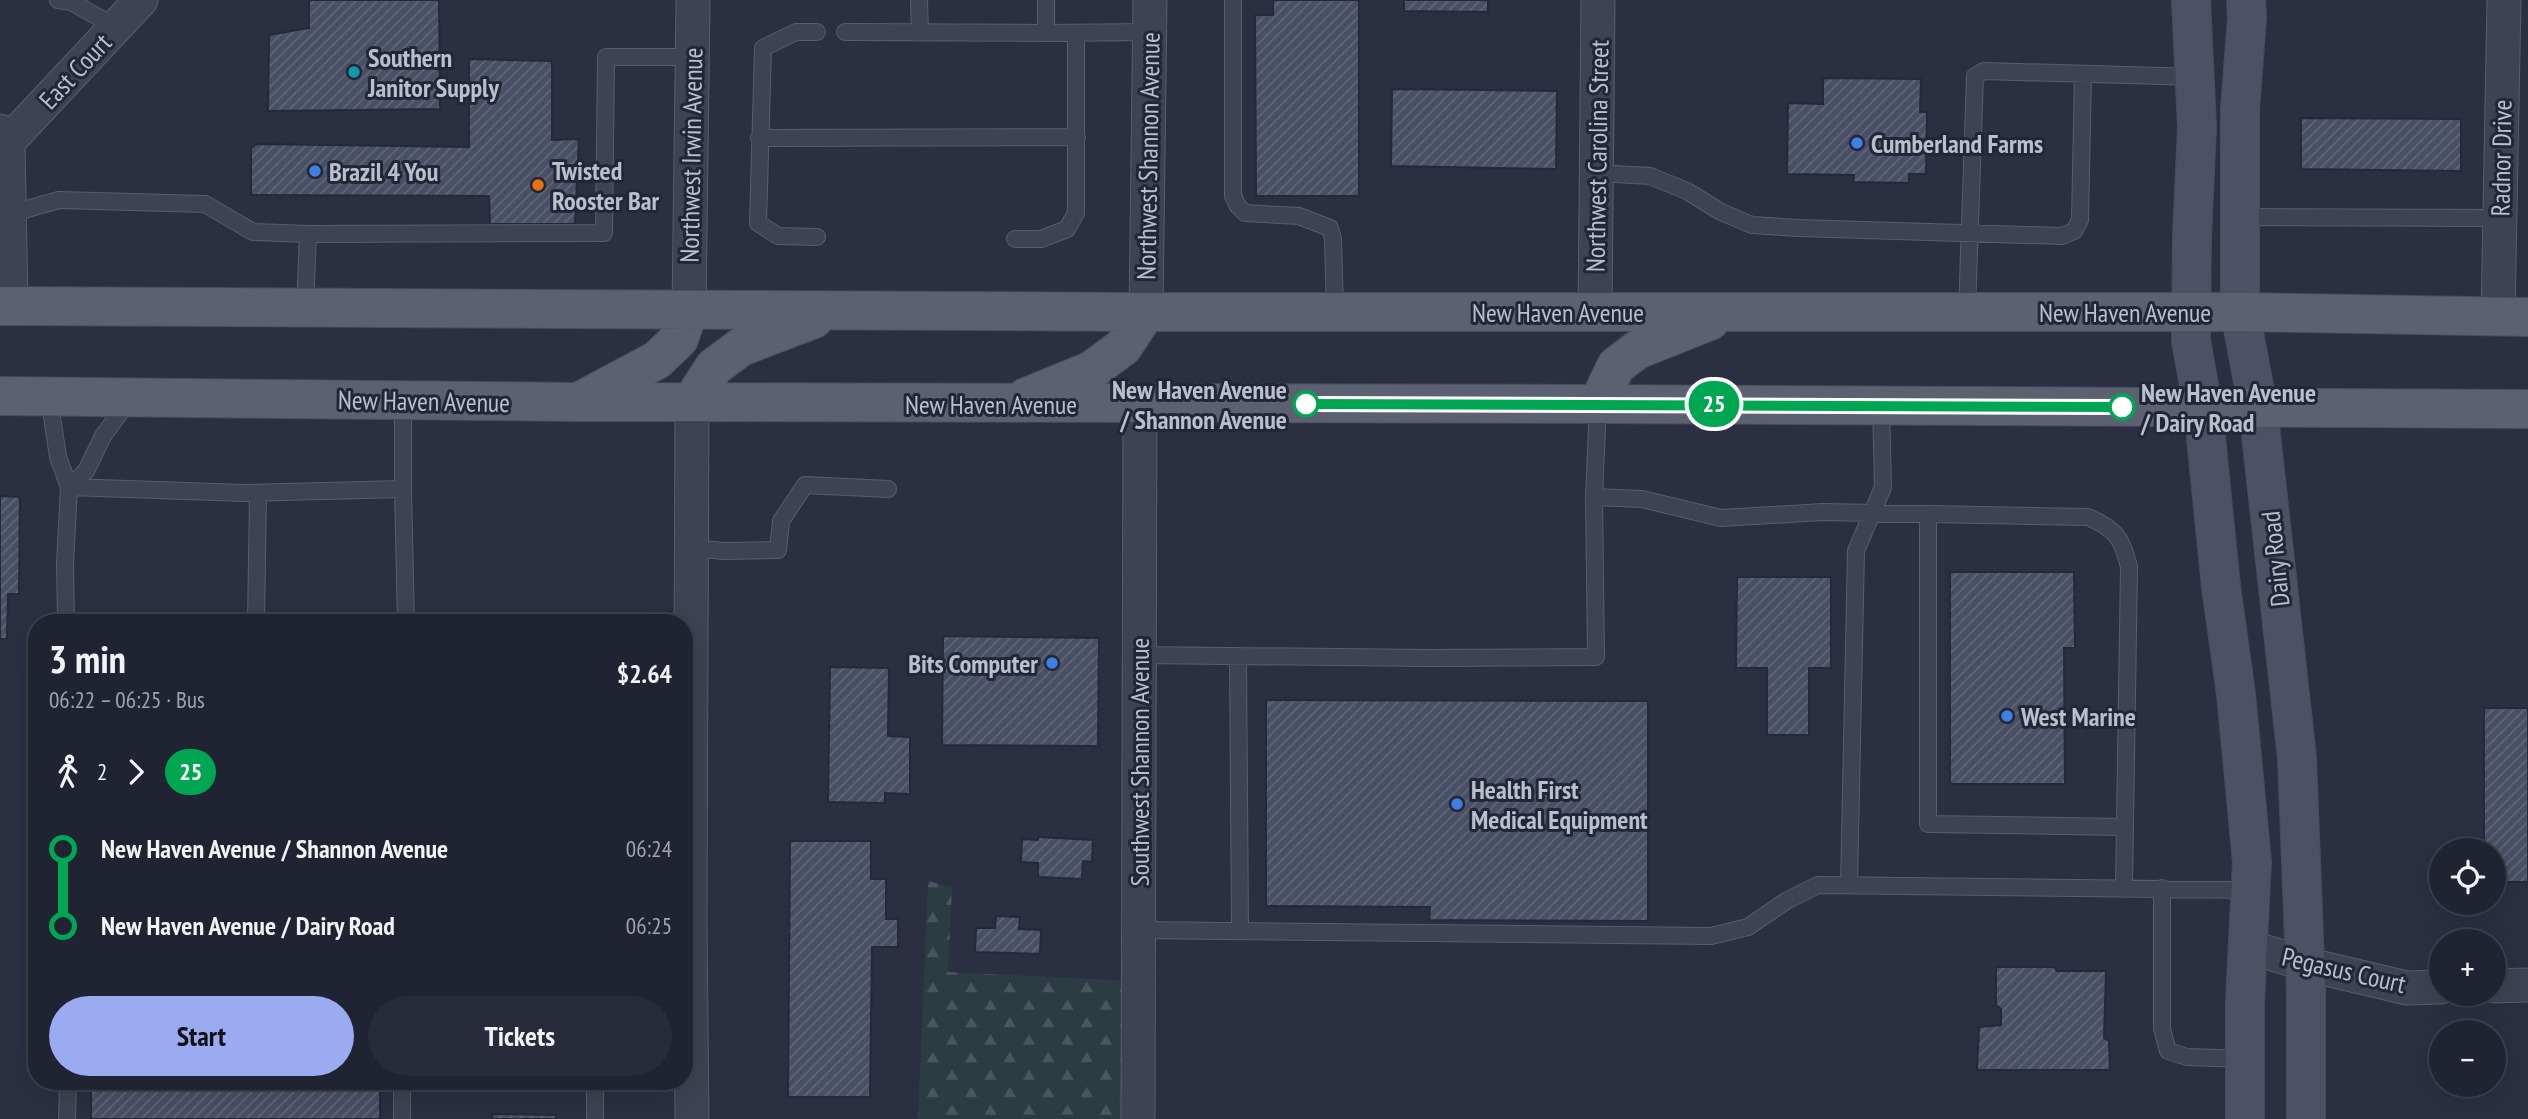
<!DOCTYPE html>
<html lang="en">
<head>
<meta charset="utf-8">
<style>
	body { margin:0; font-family:"PT Sans Narrow",sans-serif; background:#282b3a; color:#f1f3f6; height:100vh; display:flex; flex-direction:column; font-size:26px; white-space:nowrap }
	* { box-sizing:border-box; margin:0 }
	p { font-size:23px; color:#a2a4ac }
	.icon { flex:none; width:38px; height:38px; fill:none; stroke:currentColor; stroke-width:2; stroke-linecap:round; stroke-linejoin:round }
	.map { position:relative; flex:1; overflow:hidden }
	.sheet { position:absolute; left:28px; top:614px; width:665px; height:476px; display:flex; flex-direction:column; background:#202332; border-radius:28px; box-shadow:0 7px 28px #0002,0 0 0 2px #3d404d }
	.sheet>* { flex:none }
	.badge { padding:0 14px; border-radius:23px; font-size:24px; line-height:46px }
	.buttons { position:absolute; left:2429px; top:838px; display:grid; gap:14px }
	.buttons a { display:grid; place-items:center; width:77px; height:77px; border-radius:50%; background:#202332; box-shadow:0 7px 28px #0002,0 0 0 2px #3d404d; font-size:35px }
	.map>.badge { position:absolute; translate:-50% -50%; box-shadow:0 0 0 4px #fff }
	.legs { display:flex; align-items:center; gap:10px; height:77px; padding:0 21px; font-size:23px }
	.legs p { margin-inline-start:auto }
	.head { display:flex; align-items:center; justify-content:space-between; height:119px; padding:0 21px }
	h1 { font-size:38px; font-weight:800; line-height:52px }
	.action { display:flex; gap:14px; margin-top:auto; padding:14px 21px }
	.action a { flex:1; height:80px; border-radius:42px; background:#9babf1; color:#111; font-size:28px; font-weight:800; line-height:80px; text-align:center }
	.action a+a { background:#282b3a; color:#f1f3f6 }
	ul { padding:0 21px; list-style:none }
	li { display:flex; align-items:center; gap:24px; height:77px; font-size:26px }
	li i { display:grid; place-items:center; width:10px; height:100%; margin:0 9px; background:currentColor }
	li i::after { content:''; width:18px; height:18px; margin:-9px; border:5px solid; border-radius:50%; background:#202332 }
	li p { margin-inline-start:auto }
	li:first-child i { background:linear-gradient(#0000 50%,currentColor 0) }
	li:last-child i { background:linear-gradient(currentColor 50%,#0000 0) }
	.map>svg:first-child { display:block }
</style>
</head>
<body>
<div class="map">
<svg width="2528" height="1119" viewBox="0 0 2528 1119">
	<defs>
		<pattern id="forest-firs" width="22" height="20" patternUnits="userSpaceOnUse" patternTransform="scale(1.75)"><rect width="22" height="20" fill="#2c3c43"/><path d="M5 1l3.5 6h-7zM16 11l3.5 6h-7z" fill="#49565d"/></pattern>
		<pattern id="building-hatch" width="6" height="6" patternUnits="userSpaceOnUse" patternTransform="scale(1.75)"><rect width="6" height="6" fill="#494f64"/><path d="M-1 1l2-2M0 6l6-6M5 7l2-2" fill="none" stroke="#616779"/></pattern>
	</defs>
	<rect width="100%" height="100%" fill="#2a2f42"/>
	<path fill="url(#forest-firs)" d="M928,881L952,887L948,972L1133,981L1127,1119H918Z"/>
	<path fill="url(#building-hatch)" stroke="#25293a" stroke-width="2" d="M309,0H439L440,109L268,111L269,35L309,28Z
		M1273,0H1359V196H1256L1255,15H1273Z
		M1404,0H1488V12L1404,11Z
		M469,59L552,61V140L579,139L575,224H490L489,196L251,195V148L257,144L469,147Z
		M1823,78L1921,79L1920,112H1927L1926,174H1909V183L1853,182L1854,175L1787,174L1788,103L1823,104Z
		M1392,89L1557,91L1556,169L1391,166Z
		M2301,118L2461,119V171L2301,169Z
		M0,496L20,497L19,594H8L7,639H0Z
		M1950,572H2074L2075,648H2064L2065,784H1950Z
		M1737,577H1831V668H1809V735H1767V668H1736Z
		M943,636L1099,638L1098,746L942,745Z
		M830,667L889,668L888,736L910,737V794L885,793V803L828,802Z
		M1266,700L1648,701V921L1429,920L1430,907L1266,906Z
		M2484,708H2528V882H2494V850H2484Z
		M1038,837L1093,840L1092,862L1083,861L1082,879L1038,877V863L1021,862L1022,839L1038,840Z
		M790,841H871V879H886V919H898V947H872L870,1097H788Z
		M996,916L1020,917L1019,929L1041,930L1040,954L975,952L976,928H995Z
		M1996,967H2054L2057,971H2106L2104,1038L2109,1041L2110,1070H1977L1979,1027L2001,1025V1009L1996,1005Z
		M91,1082H380V1119H91Z
		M492,1114L556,1115V1119H492Z"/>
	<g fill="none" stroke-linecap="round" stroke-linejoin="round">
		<g stroke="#595d6d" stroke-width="18">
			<path id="lane" d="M58,0L71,2L116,27
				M919,0L920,33
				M1046,0V33L1149,32
				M1233,0V196L1238,206L1245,213L1299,216L1330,228L1333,239L1335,312
				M817,32H796L763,48L758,223L778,236L817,237
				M845,32L1046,33
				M759,138L1077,137
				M1597,173L1650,176L1687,191L1721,212L1752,225L1799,228L2062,236L2074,231L2080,220L2083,74
				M6,215L59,200L205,204L253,232L308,234L604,233L606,57H692
				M2240,217L2500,218
				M1015,239H1041L1067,229L1076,213V33
				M305,308L308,234
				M1967,312L1975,76L1984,71L2195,77
				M49,397L58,457L69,487L86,471L103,436L130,399
				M403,489L406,623
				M1594,497L1642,499L1721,518L1823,512L2088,517C2116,529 2122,538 2129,567L2124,888
				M1928,515V824L2124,827
				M691,548L724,551L778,550L781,521L805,485L888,489
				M66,623L65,564L69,487L244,493L403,489V400
				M256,623L258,493
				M1139,655L1428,658L1596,657L1594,497L1598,404
				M1238,656L1240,931
				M1849,885L1856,551L1883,487L1881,406
				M2162,888V1029L2168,1051L2187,1057L2245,1059
				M1138,930L1711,936L1748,927L1786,901L1818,885L2250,890
				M595,1082V1119
				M67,1119L68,1082
				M402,1119V1082"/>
		</g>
		<g stroke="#595d6d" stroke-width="35">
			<path id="street" d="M0,131L8,142L11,306
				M8,142L141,0
				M689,310L693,0
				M1146,312L1150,0
				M1595,312L1598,0
				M2498,316L2504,0
				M692,401L690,920L692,1119
				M2247,946L2305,964L2407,988L2441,987
				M2494,986L2528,985
				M1138,1119L1140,404"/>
		</g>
		<g stroke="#484b5c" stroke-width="40">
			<path id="secondary" d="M2191,0L2197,127L2192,236L2191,341L2203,408L2221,587L2236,694L2252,862L2245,1000V1119
				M2246,0L2247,18L2240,109V312L2258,408L2297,758L2306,990V1119"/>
		</g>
		<g stroke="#484b5c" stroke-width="40">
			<path id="primary" d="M0,306L1146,312H2240L2528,317
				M0,396L577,402L1598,404L2528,409
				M1026,397L1092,370L1123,347L1146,312
				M582,400L657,360L679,339L689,310
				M692,401L714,367L741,347L814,319
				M1598,404L1616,366L1637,350L1710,321"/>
		</g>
		<use href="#lane" stroke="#3e4252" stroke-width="16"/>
		<use href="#street" stroke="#3e4252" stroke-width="33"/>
		<use href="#secondary" stroke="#4c5165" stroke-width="38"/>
		<use href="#primary" stroke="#5c6172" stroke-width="38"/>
	</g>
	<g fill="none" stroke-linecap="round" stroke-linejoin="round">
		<g stroke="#fff" stroke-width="16">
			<path id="line-1" d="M1306,404L2122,407"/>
		</g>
		<use href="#line-1" stroke="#00a651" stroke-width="10"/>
	</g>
	<circle fill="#0f9aa8" stroke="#222738" stroke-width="2.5" cx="354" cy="72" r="7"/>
	<g fill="#3f7fe0" stroke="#222738" stroke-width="2.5">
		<circle cx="1857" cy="143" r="7"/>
		<circle cx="315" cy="171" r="7"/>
		<circle cx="1052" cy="663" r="7"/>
		<circle cx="2007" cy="716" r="7"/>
		<circle cx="1457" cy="804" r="7"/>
	</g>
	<circle fill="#e8710a" stroke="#222738" stroke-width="2.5" cx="538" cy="185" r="7"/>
	<g fill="#fff" stroke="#00a651" stroke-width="3.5">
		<circle cx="1306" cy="404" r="12"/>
		<circle cx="2122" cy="407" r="12"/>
	</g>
	<g text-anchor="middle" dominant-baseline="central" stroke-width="6" stroke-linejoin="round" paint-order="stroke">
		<g font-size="26" font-weight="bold" fill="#bbbecc" stroke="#222738" text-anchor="start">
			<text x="368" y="57">Southern<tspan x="368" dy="30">Janitor Supply</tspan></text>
			<text x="1871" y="143">Cumberland Farms</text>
			<text x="552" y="170">Twisted<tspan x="552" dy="30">Rooster Bar</tspan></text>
			<text x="329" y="171">Brazil 4 You</text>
			<text x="1038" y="663" text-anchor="end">Bits Computer</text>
			<text x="2021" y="716">West Marine</text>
			<text x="1471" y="789">Health First<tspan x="1471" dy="30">Medical Equipment</tspan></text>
		</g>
		<g font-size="26" fill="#bbbecc" stroke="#222738">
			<text transform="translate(75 71) rotate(-47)">East Court</text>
			<text transform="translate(691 155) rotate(-89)">Northwest Irwin Avenue</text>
			<text transform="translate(1148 156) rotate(-89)">Northwest Shannon Avenue</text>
			<text transform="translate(1597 156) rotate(-89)">Northwest Carolina Street</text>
			<text transform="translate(2501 158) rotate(-89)">Radnor Drive</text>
			<text x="1558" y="312">New Haven Avenue</text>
			<text x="2125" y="312">New Haven Avenue</text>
			<text transform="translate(424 401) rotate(1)">New Haven Avenue</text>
			<text x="991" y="404">New Haven Avenue</text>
			<text transform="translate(2275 559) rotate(-96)">Dairy Road</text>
			<text transform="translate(1139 762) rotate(-90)">Southwest Shannon Avenue</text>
			<text transform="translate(2344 970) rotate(13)">Pegasus Court</text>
		</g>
		<g font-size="26" font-weight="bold" fill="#bbbecc" stroke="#222738" text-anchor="end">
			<text x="1287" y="389">New Haven Avenue<tspan x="1287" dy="30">/ Shannon Avenue</tspan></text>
			<text x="2141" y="392" text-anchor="start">New Haven Avenue<tspan x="2141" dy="30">/ Dairy Road</tspan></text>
		</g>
	</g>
</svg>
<div class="buttons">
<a><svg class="icon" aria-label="locate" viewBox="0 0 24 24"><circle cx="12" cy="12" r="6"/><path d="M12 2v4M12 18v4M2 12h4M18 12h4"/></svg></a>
<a>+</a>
<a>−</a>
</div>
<b class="badge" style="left:1714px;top:404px;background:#00a651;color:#fff">25</b>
<section class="sheet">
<div class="head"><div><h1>3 min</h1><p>06:22 – 06:25 · Bus</p></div><b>$2.64</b></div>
<div class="legs"><svg class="icon" aria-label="walk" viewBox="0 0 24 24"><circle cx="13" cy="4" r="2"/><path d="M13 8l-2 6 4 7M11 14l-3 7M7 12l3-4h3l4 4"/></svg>2<svg class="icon" aria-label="forward" viewBox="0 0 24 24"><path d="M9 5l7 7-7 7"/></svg><b class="badge" style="background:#00a651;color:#fff">25</b></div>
<ul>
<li><i style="color:#00a651"></i><b>New Haven Avenue / Shannon Avenue</b><p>06:24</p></li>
<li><i style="color:#00a651"></i><b>New Haven Avenue / Dairy Road</b><p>06:25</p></li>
</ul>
<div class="action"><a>Start</a><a>Tickets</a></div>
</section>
</div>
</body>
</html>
